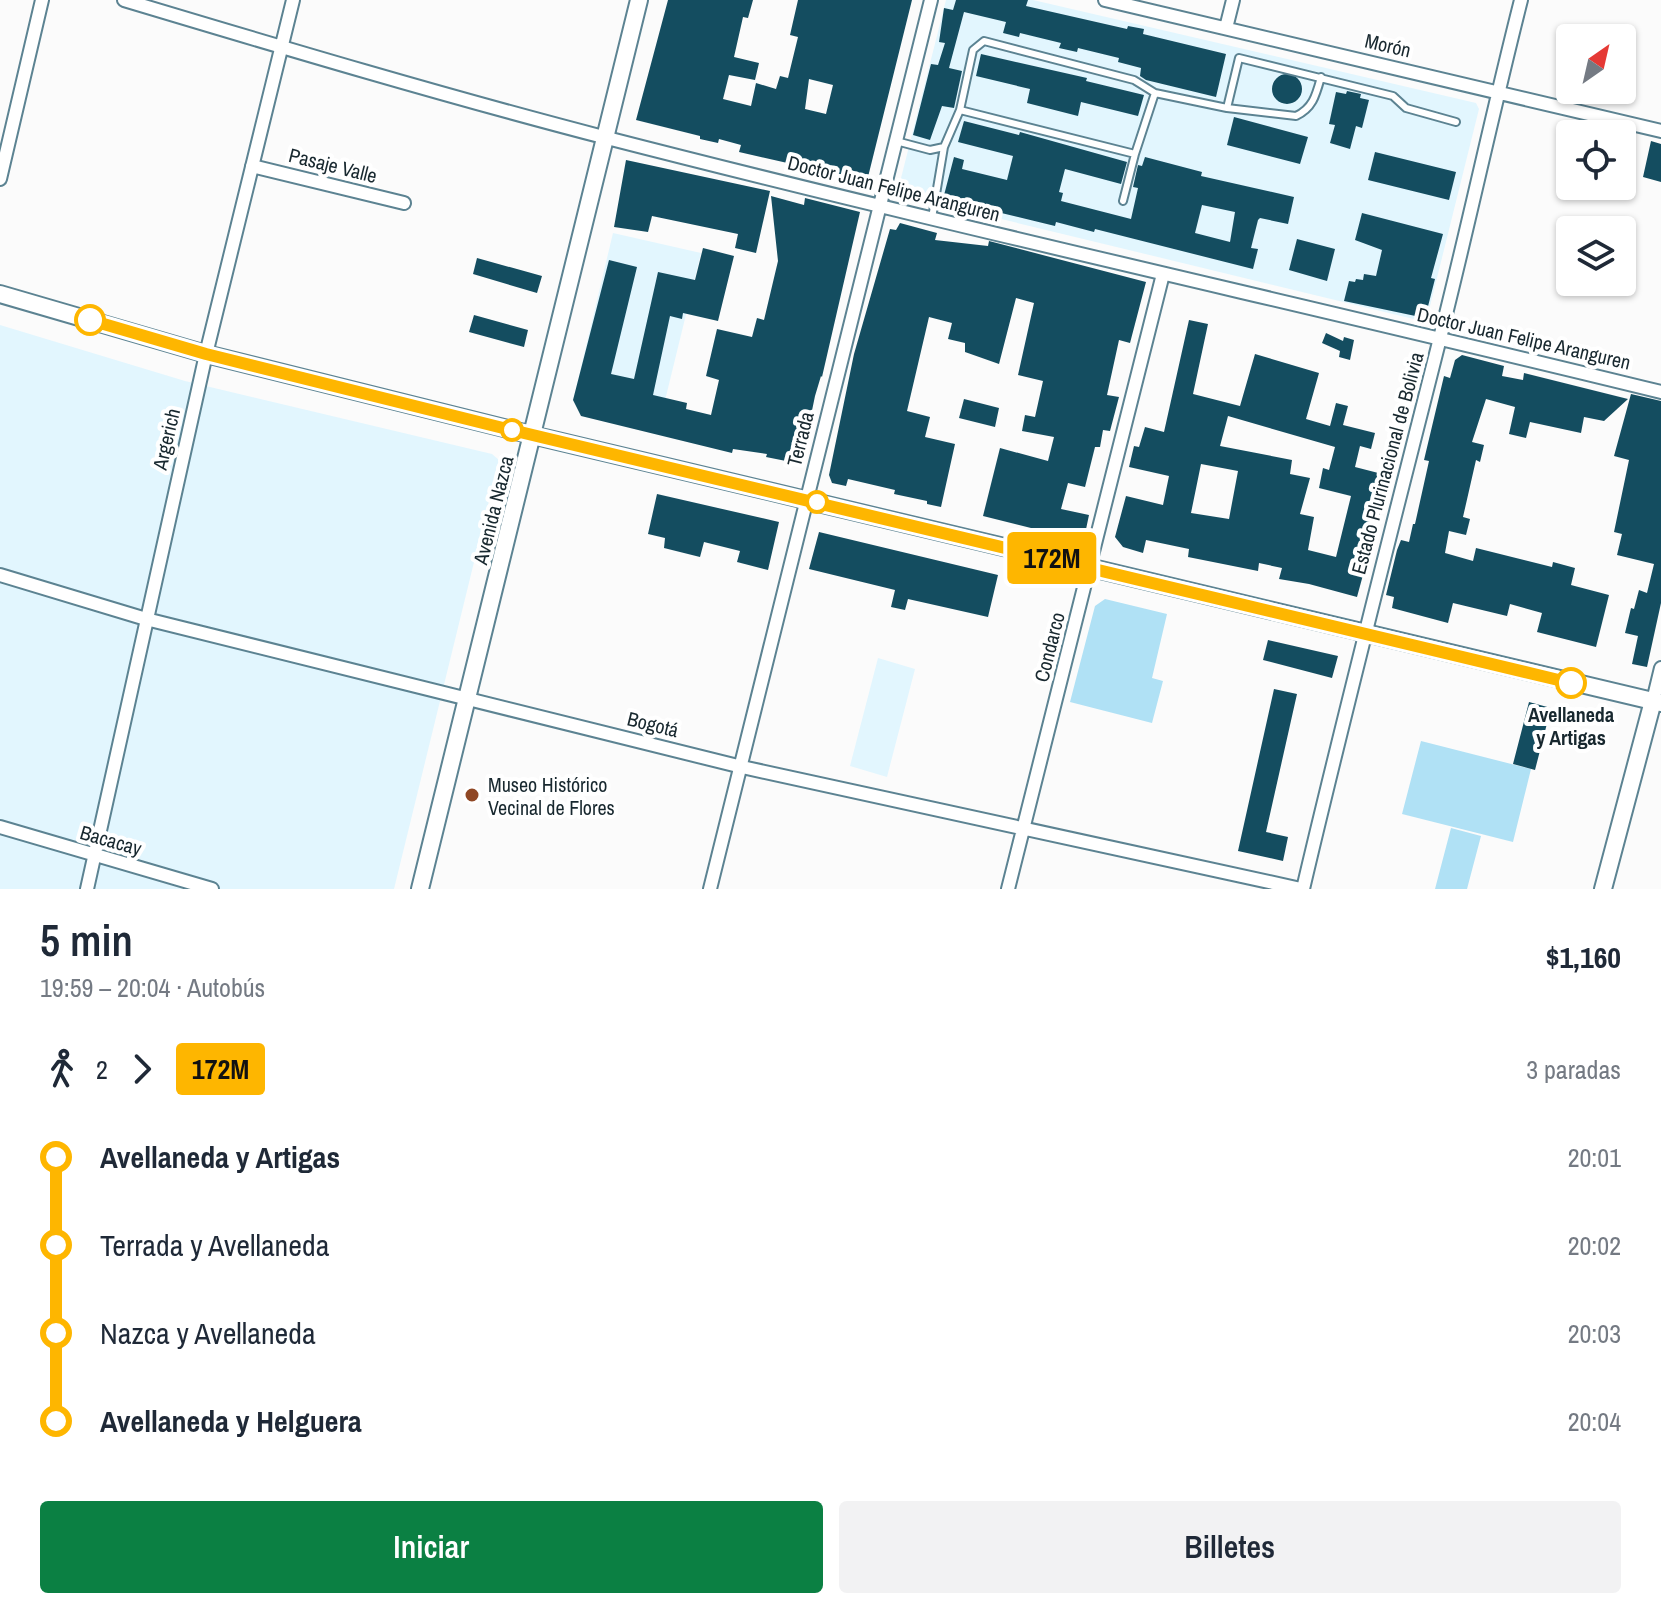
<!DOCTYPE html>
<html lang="es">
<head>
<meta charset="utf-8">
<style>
	body { margin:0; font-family:"Archivo Narrow",sans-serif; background:#f2f2f3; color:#1f2937; height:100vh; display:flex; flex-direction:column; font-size:30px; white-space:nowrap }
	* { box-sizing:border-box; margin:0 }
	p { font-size:26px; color:#747a83 }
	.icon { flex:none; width:44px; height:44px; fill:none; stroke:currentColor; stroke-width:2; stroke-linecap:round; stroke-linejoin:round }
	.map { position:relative; height:889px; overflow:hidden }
	.side { display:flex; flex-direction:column; background:#fff; flex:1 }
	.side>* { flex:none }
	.badge { padding:0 16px; border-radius:6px; font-size:28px; line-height:52px }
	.needle { width:52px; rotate:34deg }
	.tools { position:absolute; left:1556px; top:24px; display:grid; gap:16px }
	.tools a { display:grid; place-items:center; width:80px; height:80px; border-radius:8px; background:#fff; box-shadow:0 2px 6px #0004; font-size:40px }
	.map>.badge { position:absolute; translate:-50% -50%; box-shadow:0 0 0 4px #fff }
	.legs { display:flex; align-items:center; gap:12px; height:88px; padding:0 40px; font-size:26px }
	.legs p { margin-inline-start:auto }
	.summary { display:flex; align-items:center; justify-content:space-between; height:136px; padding:0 40px }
	h1 { font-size:44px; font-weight:600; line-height:60px }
	.button { display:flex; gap:16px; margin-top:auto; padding:16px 40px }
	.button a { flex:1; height:92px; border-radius:8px; background:#0b8043; color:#fff; font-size:32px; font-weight:600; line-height:92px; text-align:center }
	.button a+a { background:#f2f2f3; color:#1f2937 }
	ul { padding:0 40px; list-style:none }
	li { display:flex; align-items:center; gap:28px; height:88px; font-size:30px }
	li i { display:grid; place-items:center; width:12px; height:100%; margin:0 10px; background:currentColor }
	li i::after { content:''; width:20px; height:20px; margin:-10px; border:6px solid; border-radius:50%; background:#fff }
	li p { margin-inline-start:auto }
	li:first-child i { background:linear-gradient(#0000 50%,currentColor 0) }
	li:last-child i { background:linear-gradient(currentColor 50%,#0000 0) }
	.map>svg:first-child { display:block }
</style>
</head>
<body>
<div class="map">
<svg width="1661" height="889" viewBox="0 0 1661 889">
	<rect width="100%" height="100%" fill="#fbfbfb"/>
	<path fill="#e2f6fe" d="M946,0H1033L1476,103L1479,109L1426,322L902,195L898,190Z
		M613,233L701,253L660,421L573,401Z
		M0,325L185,381L492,454L499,460L394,889H0Z
		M878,658L915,669L887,777L850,766Z"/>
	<path fill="#b0e1f5" d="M1105,599L1167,614L1152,678L1163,681L1152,723L1070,702L1095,606Z
		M1421,741L1531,769L1513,842L1402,814Z
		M1451,828L1481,836L1467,889H1435Z"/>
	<path fill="#144d60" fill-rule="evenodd" d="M668,0H753L748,18L743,17L734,57L759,63L755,80L729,75L723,99L751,106L756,83L776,89L780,76L788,78L798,37L790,35L798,0H912L867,181L739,152L741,145L719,139L718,143L700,139V136L636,120ZM809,79L833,85L826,114L805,109Z
		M956,0H1028L1026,6L1127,29L1128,26L1144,29L1143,34L1226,54L1216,97L1146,80L1140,76L1141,68L1118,62L1119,58L1078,48L1077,52L1059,48L1061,43L1020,33L1019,37L1003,33L1006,22L964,12L949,68L962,71L954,108L942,106L930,140L913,135L931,64L938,65L945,43L939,42L944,8L953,10Z
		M981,54L1087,78L1086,81L1144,95L1138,116L1081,102L1078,116L1027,103L1030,89L976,76Z
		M1272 89a15 15 0 1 1 30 0a15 15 0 1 1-30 0Z
		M1347,91L1361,94L1360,98L1369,100L1362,128L1356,126L1350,149L1330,143L1335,125L1329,124L1336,92L1346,94Z
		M1234,117L1308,137L1300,164L1227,145Z
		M964,121L1019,135L1020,132L1127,162L1121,184L1065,169L1059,192L1063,193L1061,201L1131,219L1138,188L1133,187L1138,165L1142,166L1145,157L1202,172L1201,176L1294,197L1288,224L1260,218L1258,220L1251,248L1258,249L1253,269L1095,229L1094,232L1056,222L1055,226L943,199L954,157L964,160L962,169L1007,180L1013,156L958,142ZM1202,205L1235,212L1230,242L1195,233Z
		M1651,141L1661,144V182L1643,177Z
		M1375,152L1456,172L1449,200L1368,180Z
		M626,160L770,191L756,253L735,248L738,234L652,216L648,232L614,227Z
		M771,196L804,205L805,198L860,212L822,377L821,376L815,396L801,464L766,457L767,454L733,449L732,453L581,416L573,400L609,260L637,267L611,374L634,379L658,272L695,280L703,248L734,256L718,321L683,313L682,319L670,316L653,395L687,403L686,409L711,415L719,380L706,376L717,329L752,337L757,318L764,320L778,261Z
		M1362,213L1443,234L1431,278L1435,279L1425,318L1344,301L1349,281L1355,282L1356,279L1363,280L1364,274L1376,276L1382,250L1355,240Z
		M900,223L937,233L935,240L988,246L989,241L1146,282L1130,343L1119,340L1107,395L1119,397L1110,431L1103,430L1100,447H1095L1085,487L1068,483L1061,509L1089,515L1085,534L1079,540L983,516L1000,448L1048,461L1054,437L1022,431L1025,415L1035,417L1043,381L1018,375L1034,303L1016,298L999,364L965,352V343L948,339L952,323L929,317L907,411L930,417L925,437L955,444L941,507L927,504V501L894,494L895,490L848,479L846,486L832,483L829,475L854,354L890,229L896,230Z
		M1297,239L1335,249L1327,281L1289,270Z
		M477,258L542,276L537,293L473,274Z
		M474,315L528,330L524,347L469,332Z
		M1189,320L1208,324L1193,394L1240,406L1255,354L1319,373L1306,419L1330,426L1336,403L1348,406L1343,425L1375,433L1371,449L1360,446L1355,467L1390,476L1357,597L1309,584L1279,579L1282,568L1259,563L1258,571L1188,557L1189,549L1146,540L1143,553L1123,547L1115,537L1126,496L1163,505L1169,476L1129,467L1134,446L1139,447L1145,427L1164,432ZM1228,416L1335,447L1329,470L1323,468L1319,488L1351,496L1336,557L1308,550L1314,517L1300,514L1310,478L1290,474L1292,460L1220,446ZM1201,464L1238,471L1229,519L1191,513Z
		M1326,333L1343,341L1344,337L1354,340L1350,360L1339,357L1340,351L1322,343Z
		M1462,355L1504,366L1502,376L1523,380L1524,373L1628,399L1604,421L1584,417L1581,433L1530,422L1526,438L1509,434L1515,407L1486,399L1472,442L1484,445L1480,462L1476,460L1463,517L1470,519L1466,535L1449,531L1445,553L1473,561L1476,548L1552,567L1553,562L1575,568L1571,585L1609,595L1596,647L1537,632L1542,613L1510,604L1507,616L1453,603L1448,623L1392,608L1394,597L1386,595L1397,550L1401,540L1409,542L1413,524H1415L1429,461L1424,460L1444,376L1450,378L1455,360Z
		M1631,394L1661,401V603L1647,667L1632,664L1638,636L1625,633L1631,608L1634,609L1639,590L1647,593L1654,564L1617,555L1622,534L1614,532L1629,460L1614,456Z
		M964,399L999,408L995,427L959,418Z
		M657,494L779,522L768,570L737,562L740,551L704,542L700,557L664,548L665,538L648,534Z
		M819,532L998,575L988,617L908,599L905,610L891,607L895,590L809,569Z
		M1268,640L1338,656L1332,678L1263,660Z
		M1274,689L1297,694L1266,832L1288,837L1283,861L1238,851Z
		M1529,702L1551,708L1535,770L1513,764Z"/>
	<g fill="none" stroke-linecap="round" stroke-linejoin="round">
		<g stroke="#5c8392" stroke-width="10">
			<path id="lane" d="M1227,108L1239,58L1393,96L1406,108L1456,122
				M960,110L1135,154L1155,93
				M896,141L930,150L944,147L960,110L973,50L984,41L1134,80L1155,93L1227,108L1296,116C1313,108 1316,95 1321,77
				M1123,201L1135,154
				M932,218L944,147"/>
		</g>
		<g stroke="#5c8392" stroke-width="16">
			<path id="street" d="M124,0C284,48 445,96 607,138C957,228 1310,306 1661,392
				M1105,0L1661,131
				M1226,28L1233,0
				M252,166L404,203
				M0,179L42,0
				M0,575L146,619L742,767L1301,889
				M1653,701L1661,668
				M0,827L212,889
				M87,889L206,354L293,0
				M710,889L931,0
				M1008,889L1163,274
				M1303,889C1346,706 1393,524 1439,342C1468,228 1492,114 1521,0"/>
		</g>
		<g stroke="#5c8392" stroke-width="20">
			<path id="secondary" d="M0,294L206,354L532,435L1661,703
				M420,889L639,0
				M1603,889L1653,701"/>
		</g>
		<use href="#lane" stroke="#fff" stroke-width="6"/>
		<use href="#street" stroke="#fff" stroke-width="12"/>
		<use href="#secondary" stroke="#fff" stroke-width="16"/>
	</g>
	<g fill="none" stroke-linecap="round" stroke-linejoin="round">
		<g stroke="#fff" stroke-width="18">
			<path id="line-1" d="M90,320L206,354L503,428L1571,683"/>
		</g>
		<use href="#line-1" stroke="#feb600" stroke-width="12"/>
	</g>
	<g fill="#fff" stroke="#feb600" stroke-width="4">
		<circle cx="90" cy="320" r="14"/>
		<circle cx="512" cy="430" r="10"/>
		<circle cx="817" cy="502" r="10"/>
		<circle cx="1571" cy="683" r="14"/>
	</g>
	<circle fill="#8f4724" stroke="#fff" stroke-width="3" cx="472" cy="795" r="8"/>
	<g text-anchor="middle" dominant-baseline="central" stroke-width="8" stroke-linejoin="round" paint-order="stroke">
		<g font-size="20" fill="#18282f" stroke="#fff">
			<text transform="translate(1388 45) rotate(13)">Morón</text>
			<text transform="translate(333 165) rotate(14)">Pasaje Valle</text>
			<text transform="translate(894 188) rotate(14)">Doctor Juan Felipe Aranguren</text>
			<text transform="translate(1524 338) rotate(13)">Doctor Juan Felipe Aranguren</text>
			<text transform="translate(166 439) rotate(-77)">Argerich</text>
			<text transform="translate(800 439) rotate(-76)">Terrada</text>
			<text transform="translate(1387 463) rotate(-75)">Estado Plurinacional de Bolivia</text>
			<text transform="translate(493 510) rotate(-76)">Avenida Nazca</text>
			<text transform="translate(1049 647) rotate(-76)">Condarco</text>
			<text transform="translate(653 724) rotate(14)">Bogotá</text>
			<text transform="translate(111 840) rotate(16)">Bacacay</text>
		</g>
		<g font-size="20" font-weight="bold" fill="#18282f" stroke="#fff">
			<text x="1571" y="714">Avellaneda<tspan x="1571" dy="23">y Artigas</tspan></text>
		</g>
		<g font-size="20" fill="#18282f" stroke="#fff" text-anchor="start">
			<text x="488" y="784">Museo Histórico<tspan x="488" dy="23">Vecinal de Flores</tspan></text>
		</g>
	</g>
</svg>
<div class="tools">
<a><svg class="needle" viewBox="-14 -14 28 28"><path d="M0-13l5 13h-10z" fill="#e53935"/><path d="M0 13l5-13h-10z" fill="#747a83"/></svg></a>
<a><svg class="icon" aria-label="locate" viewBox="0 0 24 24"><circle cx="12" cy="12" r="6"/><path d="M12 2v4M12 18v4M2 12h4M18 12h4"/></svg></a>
<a><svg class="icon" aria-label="layers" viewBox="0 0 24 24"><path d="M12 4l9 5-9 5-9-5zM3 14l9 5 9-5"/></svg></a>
</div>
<b class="badge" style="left:1052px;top:558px;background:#feb600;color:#111">172M</b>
</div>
<section class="side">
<div class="summary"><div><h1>5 min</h1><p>19:59 – 20:04 · Autobús</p></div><b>$1,160</b></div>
<div class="legs"><svg class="icon" aria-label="walk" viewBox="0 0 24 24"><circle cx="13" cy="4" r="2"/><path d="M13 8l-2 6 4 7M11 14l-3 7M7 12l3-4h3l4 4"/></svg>2<svg class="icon" aria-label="forward" viewBox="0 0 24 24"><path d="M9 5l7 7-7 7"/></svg><b class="badge" style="background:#feb600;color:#111">172M</b><p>3 paradas</p></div>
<ul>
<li><i style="color:#feb600"></i><b>Avellaneda y Artigas</b><p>20:01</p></li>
<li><i style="color:#feb600"></i><span>Terrada y Avellaneda</span><p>20:02</p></li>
<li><i style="color:#feb600"></i><span>Nazca y Avellaneda</span><p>20:03</p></li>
<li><i style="color:#feb600"></i><b>Avellaneda y Helguera</b><p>20:04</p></li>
</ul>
<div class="button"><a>Iniciar</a><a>Billetes</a></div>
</section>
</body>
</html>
